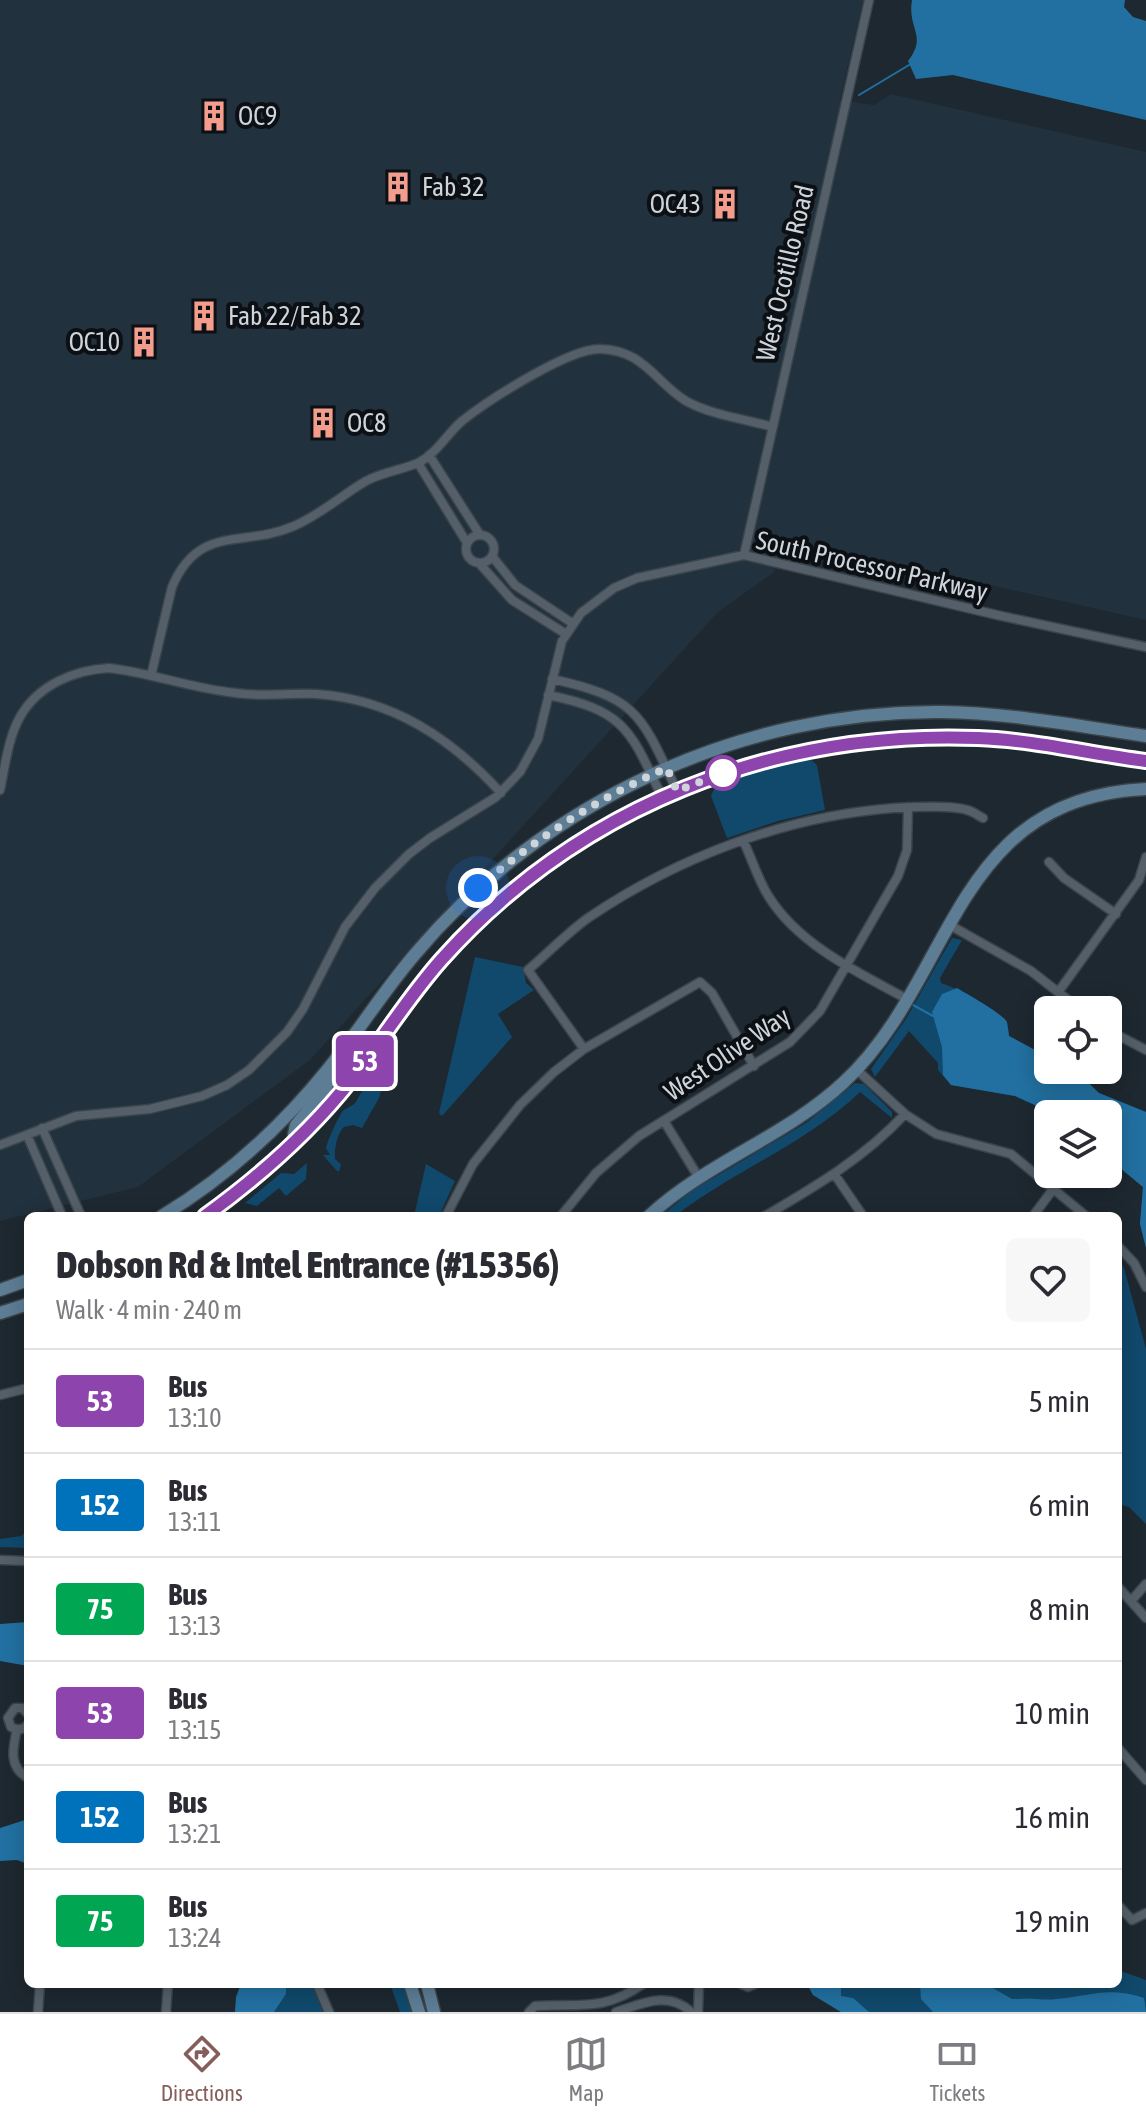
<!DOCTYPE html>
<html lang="en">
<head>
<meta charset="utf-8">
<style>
	body { margin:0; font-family:"Asap Condensed",sans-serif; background:#f7f7f7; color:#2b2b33; height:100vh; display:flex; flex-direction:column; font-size:30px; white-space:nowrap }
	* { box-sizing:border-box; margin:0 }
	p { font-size:26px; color:#7c7c81 }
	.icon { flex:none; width:44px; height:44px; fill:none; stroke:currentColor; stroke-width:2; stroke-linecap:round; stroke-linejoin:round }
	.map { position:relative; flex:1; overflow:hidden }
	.drawer { position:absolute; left:24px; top:1212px; width:1098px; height:776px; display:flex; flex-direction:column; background:#fff; border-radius:12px; box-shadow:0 4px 20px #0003 }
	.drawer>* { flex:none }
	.badge { padding:0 16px; border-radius:6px; font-size:28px; line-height:52px }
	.controls { position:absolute; left:1034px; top:996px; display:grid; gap:16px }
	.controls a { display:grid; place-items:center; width:88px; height:88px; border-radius:12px; background:#fff; box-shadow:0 4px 20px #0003; font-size:40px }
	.you { position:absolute; width:40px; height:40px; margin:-20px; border:6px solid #fff; border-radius:50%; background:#1a73e8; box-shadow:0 0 0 12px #1a73e833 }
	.map>.badge { position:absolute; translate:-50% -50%; box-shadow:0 0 0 4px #fff }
	.round { display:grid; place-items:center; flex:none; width:84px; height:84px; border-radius:12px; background:#f7f7f7 }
	.overview { display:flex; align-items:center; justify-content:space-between; height:136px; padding:0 32px }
	h1 { font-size:38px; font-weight:800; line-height:60px }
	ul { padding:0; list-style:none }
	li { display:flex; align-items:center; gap:24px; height:104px; padding:0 32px; border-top:2px solid #e1e1e2 }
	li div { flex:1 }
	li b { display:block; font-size:30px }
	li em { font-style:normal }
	li .badge { min-width:88px; font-weight:700; text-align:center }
	.dock { display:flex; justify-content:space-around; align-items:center; height:112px; border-top:2px solid #e1e1e2; background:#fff; font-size:22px; color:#7c7c81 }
	.dock a { display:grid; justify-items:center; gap:4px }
	.dock .current { color:#855e5b }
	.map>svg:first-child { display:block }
</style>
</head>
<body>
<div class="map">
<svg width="1146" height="2012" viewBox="0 0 1146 2012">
	<rect width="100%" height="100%" fill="#1e2830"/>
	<path fill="#21313d" d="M0,0H863L840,100L874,105L891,94L1146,152V620L785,539L774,572L717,613L310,1060L138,1187L0,1221Z"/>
	<path fill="#10496c" d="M808,757L817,765L825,810L778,821L727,838L711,796L717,782L769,764Z
		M952,938L962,940L940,978L941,983C953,986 1002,1012 1007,1023C1008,1024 1009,1035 1009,1036L1048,1057V1070H1075L1099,1093L1146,1112V1248L1140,1224L1143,1187L1108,1158V1114H1055L1015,1096L951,1085L938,1070V1063L909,1031L875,1077L871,1069L906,1019Z
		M475,957L523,967L526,983L534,990L498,1014L512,1037L442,1116L439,1113Z
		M385,1077L379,1098L362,1128L353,1125L344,1127C337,1134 334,1149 335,1159L341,1164L339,1172L336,1170L323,1155H330L326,1148C328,1139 337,1120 342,1112C346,1107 354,1107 357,1100C364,1088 370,1077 385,1077Z
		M855,1083L864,1084L892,1112V1118L860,1092C806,1144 735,1170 675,1216H661L693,1190L806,1123Z
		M307,1163L306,1179L286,1196L279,1188L257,1206L245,1203L281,1173L294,1174Z
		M426,1164L455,1181L439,1216H414Z
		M1118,1260L1124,1268L1146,1349V1524L1129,1507L1118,1504Z
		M28,1530V1548L0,1547V1539L21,1536Z
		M1118,1970L1146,1980V2012H841L813,1995L807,1984H1118Z
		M286,1984H312L323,2012H274L286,1994Z
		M390,1984H403L412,2012H400Z"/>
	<path fill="#2270a1" d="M912,0H1125L1124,7L1133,17L1146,21V120L953,75L916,79L908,61C928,35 907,29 912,0Z
		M957,988C967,994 1003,1014 1007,1022C1007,1024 1009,1034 1009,1036L1048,1057V1070H1075L1099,1093L1146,1112V1248L1140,1224L1143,1187L1108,1158V1114H1055L1015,1096L951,1085L943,1075L942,1047L932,1012L942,994Z
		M28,1622V1666L0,1661V1624Z
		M28,1819V1864L17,1860L0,1861V1828Z
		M241,1984H286V1994L274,2012H235L236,1997Z
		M807,1984H841V1996L853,1998L869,2012H841L813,1995Z
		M920,1984H986L1012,1999H1018C1031,1997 1043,2001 1056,1999C1091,1996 1107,1986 1144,1998L1146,2012H933L921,1999Z"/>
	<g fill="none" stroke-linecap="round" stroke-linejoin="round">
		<path stroke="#2270a1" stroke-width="2" d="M859,95L909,65
			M913,1005L933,1016"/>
		<g stroke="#3b444a" stroke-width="11">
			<path id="street" d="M429,455L480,535
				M418,463L467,543
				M466 549a14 14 0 1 1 28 0a14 14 0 1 1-28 0Z
				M744,555L869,0
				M492,556L515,585L572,623
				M479,563L512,600L566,634
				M151,676L172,587C199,523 244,548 294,526C320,515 342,495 366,481C383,472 401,470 418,463C436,454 447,434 462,421C487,401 569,348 600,349C644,350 655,382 686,401C711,415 745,419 773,427
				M552,679C638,698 641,714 677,791
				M548,695C626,711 630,730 662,797
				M0,790C5,767 8,738 20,717C38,685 74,670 109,668C152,673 193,689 236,693C263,697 289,693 316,694C392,699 451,738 501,793
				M743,840C752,859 758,880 769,897C799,945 859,973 907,999
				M1049,862L1064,878L1116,914
				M948,924L1031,971L1081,1010
				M1059,991L1139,880L1146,857
				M1108,1030L1146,1050
				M584,1049L528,970C548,953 567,933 588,918C678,857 786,816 894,808C911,807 952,805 967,810C973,811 978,816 983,818
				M857,1070L905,1114L936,1134L1011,1154L1086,1216
				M664,1121L699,1178
				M42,1128L81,1216
				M27,1135L62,1216
				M0,1145L76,1116L150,1109L202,1096L227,1085L249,1070L287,1032L303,1009L345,927L375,888L409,854L430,838L496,797L520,772L538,739L562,641L581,613L614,588L637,578L744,555L997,615L1146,647
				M835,1175L863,1216
				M446,1216L473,1164L520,1105L554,1072L584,1049L700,982L712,993L754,1066
				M561,1216L596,1173L639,1136L790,1042L820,1011L898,876L907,850L908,807
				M765,1216C816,1186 864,1158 905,1114
				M1033,1216L1054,1188
				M1118,1246L1134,1263L1146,1287
				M0,1395L28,1388
				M0,1560L28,1561
				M1118,1587L1146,1618
				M1131,1601L1146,1584
				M28,1714L22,1708H15L8,1718L11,1727C18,1731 24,1730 28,1724
				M17,1729C13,1748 8,1767 28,1778
				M1118,1748L1146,1780
				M1118,1905L1132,1920L1146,1913
				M317,1984L329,2012
				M741,1984L748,1987L755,1984
				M38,2012L40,1984
				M166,2012L168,1984
				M529,2012L535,2006C579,2003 603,2012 643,1984
				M616,2012C641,2004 668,1990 691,2012
				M698,2012L699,1984"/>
		</g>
		<g stroke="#3b444a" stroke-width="15">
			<path id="secondary" d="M296,1141L294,1135L296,1125L324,1091L336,1066
				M162,1216C225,1178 282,1126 328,1069C359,1031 384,990 416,953C544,801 742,710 942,712C1011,713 1078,726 1146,736
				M205,1216C259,1177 309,1132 351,1080C382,1040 408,996 442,959C578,807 775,730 978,738C1034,740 1090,753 1146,761
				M649,1216C707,1162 785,1137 843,1083C956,979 951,798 1146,789
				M0,1290L28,1280
				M0,1313L28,1304
				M410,1984L419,2012
				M427,1984L434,2012"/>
		</g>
		<use href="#street" stroke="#545f69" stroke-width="8"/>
		<use href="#secondary" stroke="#5d7d95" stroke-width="12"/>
	</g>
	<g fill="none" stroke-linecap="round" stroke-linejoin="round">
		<g stroke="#fff" stroke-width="18">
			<path id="line" d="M205,1216C259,1177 310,1132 351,1080C382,1040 408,997 442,959C579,806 774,730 978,738C1034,740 1090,754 1146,761"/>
		</g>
		<use href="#line" stroke="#8e44ad" stroke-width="12"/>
		<path stroke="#ced5da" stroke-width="8" stroke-dasharray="0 14.4" d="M478,888C535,839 598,798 667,768L677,791L723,773"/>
	</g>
	<defs>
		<g id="building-bare" transform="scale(2.4)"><path d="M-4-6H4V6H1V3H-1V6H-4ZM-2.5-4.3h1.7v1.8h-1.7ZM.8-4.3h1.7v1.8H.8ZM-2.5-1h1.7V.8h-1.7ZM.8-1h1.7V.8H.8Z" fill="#f49d8c" stroke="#0c1014" stroke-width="2.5" paint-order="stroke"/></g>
	</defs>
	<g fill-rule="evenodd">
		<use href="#building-bare" x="214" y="116"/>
		<use href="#building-bare" x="398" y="187"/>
		<use href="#building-bare" x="725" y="204"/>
		<use href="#building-bare" x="204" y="316"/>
		<use href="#building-bare" x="144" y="342"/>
		<use href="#building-bare" x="323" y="423"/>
	</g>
	<circle fill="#fff" stroke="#8e44ad" stroke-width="4" cx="723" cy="773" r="16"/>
	<g text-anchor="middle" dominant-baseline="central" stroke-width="8" stroke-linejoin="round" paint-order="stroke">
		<g font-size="26" fill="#ced5da" stroke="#0c1014" text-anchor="start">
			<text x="238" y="116">OC9</text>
			<text x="422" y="187">Fab 32</text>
			<text x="701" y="204" text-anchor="end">OC43</text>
			<text x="228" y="316">Fab 22/Fab 32</text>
			<text x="120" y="342" text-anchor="end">OC10</text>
			<text x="347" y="423">OC8</text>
		</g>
		<g font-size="26" fill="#ced5da" stroke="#0c1014">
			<text transform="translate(785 273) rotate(-77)">West Ocotillo Road</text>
			<text transform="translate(872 566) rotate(13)">South Processor Parkway</text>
			<text transform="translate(727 1054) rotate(-34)">West Olive Way</text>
		</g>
	</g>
</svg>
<div class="controls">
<a><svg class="icon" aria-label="locate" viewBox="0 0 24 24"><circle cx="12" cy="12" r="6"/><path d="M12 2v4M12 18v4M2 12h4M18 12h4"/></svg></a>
<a><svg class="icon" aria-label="layers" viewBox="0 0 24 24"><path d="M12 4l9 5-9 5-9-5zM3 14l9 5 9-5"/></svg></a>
</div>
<div class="you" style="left:478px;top:888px"></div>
<b class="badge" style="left:365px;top:1061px;background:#8e44ad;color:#fff">53</b>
<section class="drawer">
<div class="overview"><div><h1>Dobson Rd &amp; Intel Entrance (#15356)</h1><p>Walk · 4 min · 240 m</p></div><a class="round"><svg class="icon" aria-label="heart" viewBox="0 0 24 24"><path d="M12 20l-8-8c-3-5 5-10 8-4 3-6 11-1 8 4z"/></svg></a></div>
<ul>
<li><span class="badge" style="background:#8e44ad;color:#fff">53</span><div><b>Bus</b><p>13:10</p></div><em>5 min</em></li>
<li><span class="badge" style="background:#0072bc;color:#fff">152</span><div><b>Bus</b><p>13:11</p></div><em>6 min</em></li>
<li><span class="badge" style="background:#00a651;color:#fff">75</span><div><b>Bus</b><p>13:13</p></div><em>8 min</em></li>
<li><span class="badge" style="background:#8e44ad;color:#fff">53</span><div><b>Bus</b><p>13:15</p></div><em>10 min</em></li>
<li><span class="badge" style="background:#0072bc;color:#fff">152</span><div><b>Bus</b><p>13:21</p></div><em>16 min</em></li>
<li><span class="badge" style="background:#00a651;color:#fff">75</span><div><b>Bus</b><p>13:24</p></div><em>19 min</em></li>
</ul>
</section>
</div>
<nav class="dock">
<a class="current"><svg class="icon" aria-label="directions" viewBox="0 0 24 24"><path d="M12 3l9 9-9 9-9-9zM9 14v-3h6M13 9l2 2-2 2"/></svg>Directions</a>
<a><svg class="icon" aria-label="map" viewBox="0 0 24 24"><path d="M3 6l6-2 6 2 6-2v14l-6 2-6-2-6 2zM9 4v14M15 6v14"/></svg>Map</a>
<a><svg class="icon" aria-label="tickets" viewBox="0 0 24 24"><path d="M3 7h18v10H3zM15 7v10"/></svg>Tickets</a>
</nav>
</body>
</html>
